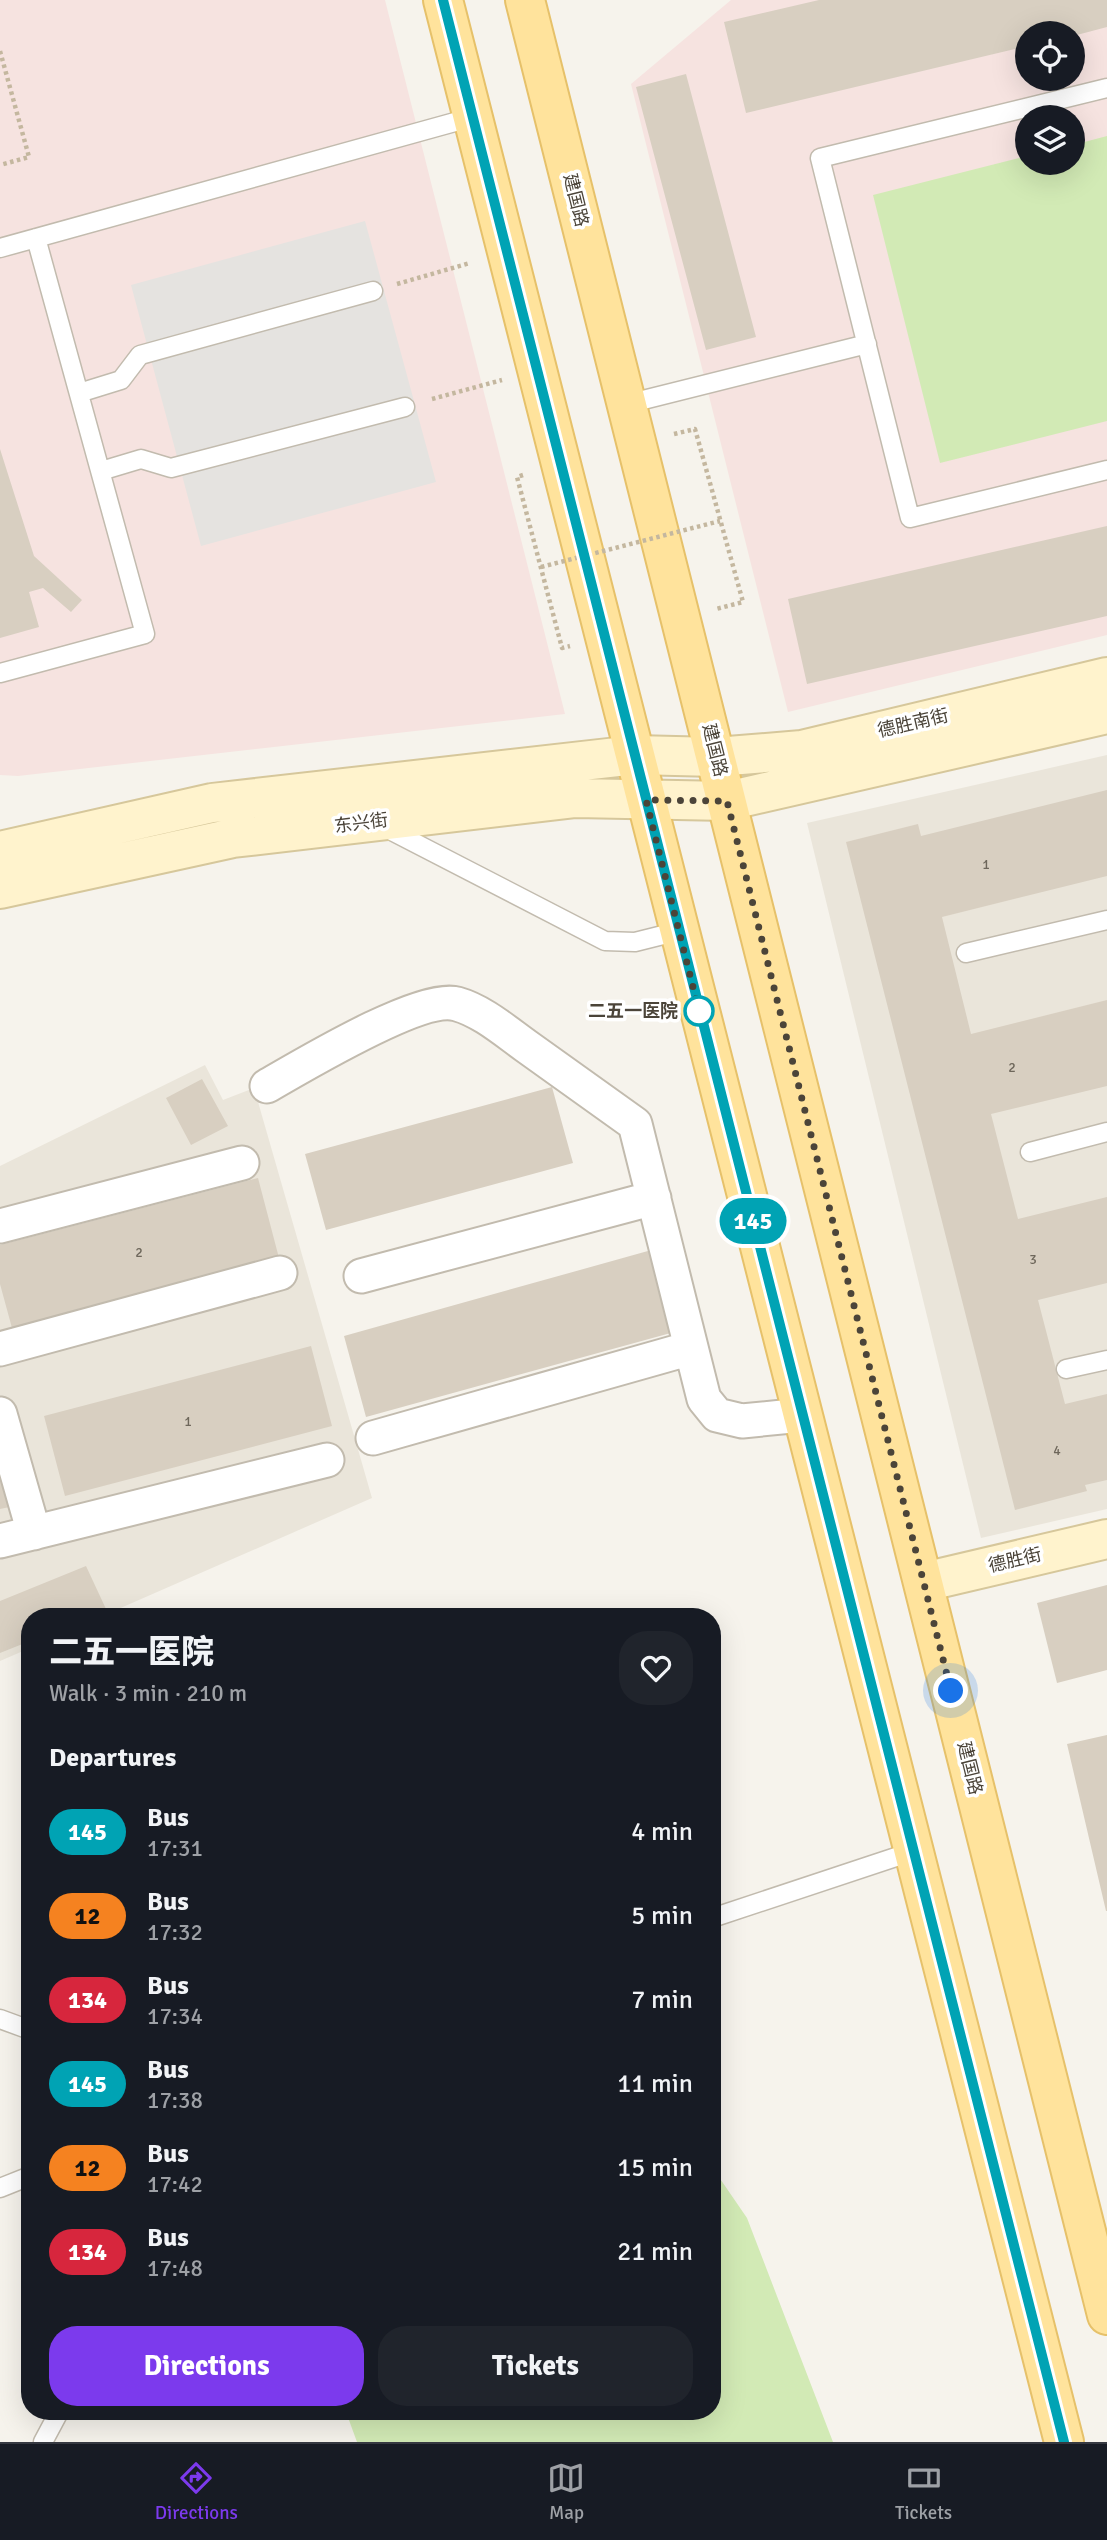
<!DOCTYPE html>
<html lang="en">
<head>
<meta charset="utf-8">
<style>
	body { margin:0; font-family:Signika,"Noto Sans SC",sans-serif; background:#20242c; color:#f1f3f6; height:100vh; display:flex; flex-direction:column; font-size:26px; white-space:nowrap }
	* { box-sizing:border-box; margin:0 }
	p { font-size:23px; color:#9ea1a6 }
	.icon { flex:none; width:38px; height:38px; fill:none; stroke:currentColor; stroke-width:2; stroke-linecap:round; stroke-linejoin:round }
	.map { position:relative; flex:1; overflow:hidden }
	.details { position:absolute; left:21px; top:1608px; width:700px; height:812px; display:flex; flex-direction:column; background:#171b24; border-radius:28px; box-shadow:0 7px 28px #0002 }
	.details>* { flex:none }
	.badge { padding:0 14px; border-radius:23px; font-size:24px; line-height:46px }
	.buttons { position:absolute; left:1015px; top:21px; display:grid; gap:14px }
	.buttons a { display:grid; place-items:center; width:70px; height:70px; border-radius:50%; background:#171b24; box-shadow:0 7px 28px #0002; font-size:35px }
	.you { position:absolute; width:35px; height:35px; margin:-18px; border:5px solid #fff; border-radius:50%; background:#1a73e8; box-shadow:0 0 0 10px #1a73e833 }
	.map>.badge { position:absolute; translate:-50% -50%; box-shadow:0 0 0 4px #fff }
	h2 { padding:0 28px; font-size:26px; line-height:63px }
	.round { display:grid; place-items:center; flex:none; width:74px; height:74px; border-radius:28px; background:#20242c }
	.summary { display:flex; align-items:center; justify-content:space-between; height:119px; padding:0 28px }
	h1 { font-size:33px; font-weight:800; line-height:52px }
	.button { display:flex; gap:14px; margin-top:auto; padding:14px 28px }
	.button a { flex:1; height:80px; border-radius:28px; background:#7c3aed; color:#fff; font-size:28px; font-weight:800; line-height:80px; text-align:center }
	.button a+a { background:#20242c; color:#f1f3f6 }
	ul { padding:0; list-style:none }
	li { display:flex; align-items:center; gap:21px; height:84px; padding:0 28px }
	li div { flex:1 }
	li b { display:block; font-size:26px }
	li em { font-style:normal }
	li .badge { min-width:77px; font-weight:700; text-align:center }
	.menu { display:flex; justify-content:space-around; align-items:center; height:98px; border-top:2px solid #363941; background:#171b24; font-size:19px; color:#9ea1a6 }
	.menu a { display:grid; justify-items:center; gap:4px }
	.menu .on { color:#7c3aed }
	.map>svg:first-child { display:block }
</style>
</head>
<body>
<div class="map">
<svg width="1107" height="2442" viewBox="0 0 1107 2442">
	<rect width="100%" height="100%" fill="#f6f3ec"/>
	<path fill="#eae5da" d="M1107,755V1509L981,1538L807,823Z
		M205,1065L223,1100L254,1088L372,1498L100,1617H30V1648L0,1661V1166Z"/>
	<path fill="#f6e3e0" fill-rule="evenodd" d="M0,0H385L565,714L18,776L0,775Z
		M731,0H1107V635L788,712L631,84ZM1027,33H1073V79H1027ZM1027,117H1073V163H1027Z"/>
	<path fill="#d2eab5" d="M1107,136V421L940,463L873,195L1027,156V163H1073V145Z
		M712,2167L747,2218L833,2442H357L346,2412H712Z"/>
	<path fill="#e5e3e0" d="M365,221L436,482L201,546L131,285Z"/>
	<path fill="#d8cfc1" d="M819,0H1107V27L1073,36V33H1027V46L746,113L724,22Z
		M686,74L756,337L706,350L636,87Z
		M0,449L34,556L82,600L71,612L43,588L29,592L39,627L0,638Z
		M1107,526V616L807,684L788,599Z
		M1107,790V876L942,917L971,1034L1107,1000V1086L991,1114L1018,1219L1107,1197V1283L1038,1300L1065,1404L1107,1394V1480L1085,1485L1087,1491L1015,1510L846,842L918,824L921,836Z
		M202,1079L228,1126L191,1145L166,1098Z
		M552,1087L573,1163L326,1230L305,1154Z
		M258,1178L279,1258L12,1328L0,1284V1245Z
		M655,1249L678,1331L366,1417L344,1336Z
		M311,1346L332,1426L65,1496L44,1416Z
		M0,1440L19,1505L0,1509Z
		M86,1566L106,1609L86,1617H30V1641L0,1653V1601Z
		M1107,1585V1670L1057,1683L1037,1603Z
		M1107,1735V1911H1106L1067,1744Z"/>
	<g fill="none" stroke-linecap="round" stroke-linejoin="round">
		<g stroke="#c2bbae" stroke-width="21">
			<path id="lane" d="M1107,88L820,158L910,518L1107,470
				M0,248L473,117
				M79,393L121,380L140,355L373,291
				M627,404L867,344
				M101,471L141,459L171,468L405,407
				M0,673L145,634L36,238
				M384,827L605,941L635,942L679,931
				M966,953L1107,920
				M1030,1152L1107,1132
				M1066,1369L1107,1360
				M712,1918L914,1851
				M0,2019L30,2030
				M0,2188L30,2176
				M43,2442L59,2412"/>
		</g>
		<g stroke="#c2bbae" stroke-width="37">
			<path id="street" d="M267,1086C302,1066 421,994 457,1004C482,1011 505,1031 526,1046C562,1072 599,1098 635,1124L704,1399L717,1415L742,1421L802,1415
				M0,1226L242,1163
				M361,1276L654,1198
				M0,1349L280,1273
				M0,1414L34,1533
				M373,1438L691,1348
				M0,1541L327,1460"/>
		</g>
		<g stroke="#d6c79b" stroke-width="42">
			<path id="secondary" d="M0,851L212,803L635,755L716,757L802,750L1107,677
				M0,889L233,838L576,798L727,801L1107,714
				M924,1582L1107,1539"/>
		</g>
		<g stroke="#e6c16a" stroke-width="42">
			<path id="primary" d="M443,0L1064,2442
				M525,0L1107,2315"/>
		</g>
		<path stroke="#c4b79f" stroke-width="4.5" stroke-dasharray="3.5 3.5" stroke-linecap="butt" d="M0,51L29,157L0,165
			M397,284L470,263
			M432,399L502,380
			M674,434L695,429L743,602L716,609
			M523,475L517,477L562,648L570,646"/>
		<use href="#lane" stroke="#fff" stroke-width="18"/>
		<use href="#street" stroke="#fff" stroke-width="33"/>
		<use href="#secondary" stroke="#fff3cd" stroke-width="38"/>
		<use href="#primary" stroke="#ffe39c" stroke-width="38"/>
		<path stroke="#c4b79f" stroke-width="4.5" stroke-dasharray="3.5 3.5" stroke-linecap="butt" d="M541,567L720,521"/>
	</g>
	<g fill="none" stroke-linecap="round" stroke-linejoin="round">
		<g stroke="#fff" stroke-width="16">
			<path id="line" d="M443,0L1064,2442"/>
		</g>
		<use href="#line" stroke="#00a3b4" stroke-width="10"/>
		<path stroke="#4b4439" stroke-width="7" stroke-dasharray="0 12.6" d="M699,1011L646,800L727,801L951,1691"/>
	</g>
	<circle fill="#fff" stroke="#00a3b4" stroke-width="3.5" cx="699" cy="1011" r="14"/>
	<g text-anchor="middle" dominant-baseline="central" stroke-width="7" stroke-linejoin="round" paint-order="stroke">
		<g font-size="14" fill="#6e675b">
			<text x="986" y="864">1</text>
			<text x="1012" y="1067">2</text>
			<text x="139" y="1252">2</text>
			<text x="1033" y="1259">3</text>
			<text x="188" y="1421">1</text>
			<text x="1057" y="1450">4</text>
		</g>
		<g font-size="18" fill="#4b4439" stroke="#fff">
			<text transform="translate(576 200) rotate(76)">建国路</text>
			<text transform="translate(913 723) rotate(-13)">德胜南街</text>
			<text transform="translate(715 750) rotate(76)">建国路</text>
			<text transform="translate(361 823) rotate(-7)">东兴街</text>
			<text transform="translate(1015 1560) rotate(-13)">德胜街</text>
			<text transform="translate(970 1768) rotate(76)">建国路</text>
		</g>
		<g font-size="18" font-weight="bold" fill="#4b4439" stroke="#fff" text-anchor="end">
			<text x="678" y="1011">二五一医院</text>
		</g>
	</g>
</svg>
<div class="buttons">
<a><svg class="icon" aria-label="locate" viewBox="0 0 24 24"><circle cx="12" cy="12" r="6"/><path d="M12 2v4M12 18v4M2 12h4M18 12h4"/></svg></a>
<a><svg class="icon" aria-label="layers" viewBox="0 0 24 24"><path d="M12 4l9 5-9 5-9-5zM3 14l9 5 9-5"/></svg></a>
</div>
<div class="you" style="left:951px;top:1691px"></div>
<b class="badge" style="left:753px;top:1221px;background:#00a3b4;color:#fff">145</b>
<section class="details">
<div class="summary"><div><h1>二五一医院</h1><p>Walk · 3 min · 210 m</p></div><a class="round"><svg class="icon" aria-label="heart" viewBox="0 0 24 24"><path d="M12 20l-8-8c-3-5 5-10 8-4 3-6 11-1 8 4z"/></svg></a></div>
<h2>Departures</h2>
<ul>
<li><span class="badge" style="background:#00a3b4;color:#fff">145</span><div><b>Bus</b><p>17:31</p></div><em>4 min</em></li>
<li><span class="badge" style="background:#f58220;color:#111">12</span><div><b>Bus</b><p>17:32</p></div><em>5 min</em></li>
<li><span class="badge" style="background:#d7263d;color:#fff">134</span><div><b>Bus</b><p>17:34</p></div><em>7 min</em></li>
<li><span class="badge" style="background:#00a3b4;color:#fff">145</span><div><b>Bus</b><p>17:38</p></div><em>11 min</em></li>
<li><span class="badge" style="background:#f58220;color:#111">12</span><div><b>Bus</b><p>17:42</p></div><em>15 min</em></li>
<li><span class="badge" style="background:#d7263d;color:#fff">134</span><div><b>Bus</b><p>17:48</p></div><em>21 min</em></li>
</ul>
<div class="button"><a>Directions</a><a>Tickets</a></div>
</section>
</div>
<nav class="menu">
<a class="on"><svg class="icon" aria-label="directions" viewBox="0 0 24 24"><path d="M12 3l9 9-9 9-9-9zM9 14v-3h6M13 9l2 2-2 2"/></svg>Directions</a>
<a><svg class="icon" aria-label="map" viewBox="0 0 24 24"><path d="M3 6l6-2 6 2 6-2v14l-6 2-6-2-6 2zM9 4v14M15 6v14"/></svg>Map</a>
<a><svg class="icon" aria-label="tickets" viewBox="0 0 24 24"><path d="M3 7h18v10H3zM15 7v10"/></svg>Tickets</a>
</nav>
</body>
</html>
